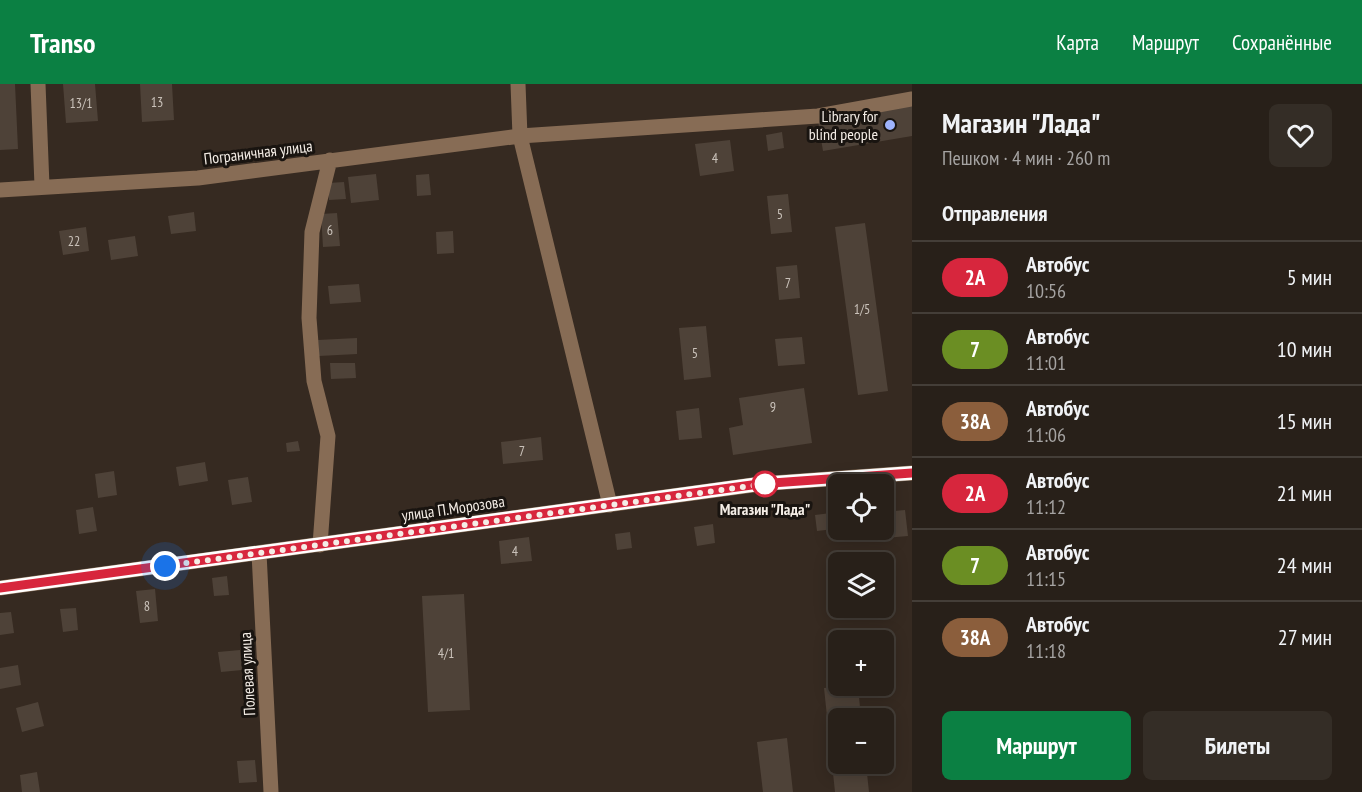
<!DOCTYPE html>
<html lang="ru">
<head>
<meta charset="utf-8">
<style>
	body { margin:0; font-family:"PT Sans Narrow",sans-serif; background:#342d26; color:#f1f3f6; height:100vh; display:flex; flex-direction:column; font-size:22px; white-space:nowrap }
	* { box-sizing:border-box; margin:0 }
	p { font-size:20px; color:#a5a3a2 }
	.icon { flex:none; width:33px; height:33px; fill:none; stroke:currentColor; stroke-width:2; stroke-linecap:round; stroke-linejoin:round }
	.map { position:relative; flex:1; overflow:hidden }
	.details { display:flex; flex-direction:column; background:#282019; width:450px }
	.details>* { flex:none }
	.badge { padding:0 12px; border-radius:20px; font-size:21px; line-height:39px }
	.tools { position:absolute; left:828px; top:390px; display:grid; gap:12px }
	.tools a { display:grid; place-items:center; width:66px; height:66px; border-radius:9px; background:#282019; box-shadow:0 3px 15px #0003,0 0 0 2px #443e38; font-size:30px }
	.you { position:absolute; width:30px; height:30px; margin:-15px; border:4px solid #fff; border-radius:50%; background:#1a73e8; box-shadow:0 0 0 9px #1a73e833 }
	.map>.badge { position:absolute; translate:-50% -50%; box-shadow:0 0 0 3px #fff }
	h2 { padding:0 30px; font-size:22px; line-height:54px }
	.round { display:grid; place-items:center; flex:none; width:63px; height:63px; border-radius:9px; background:#342d26 }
	.head { display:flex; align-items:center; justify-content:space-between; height:102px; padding:0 30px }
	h1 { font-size:28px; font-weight:800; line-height:45px }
	.primary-button { display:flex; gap:12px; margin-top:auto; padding:12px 30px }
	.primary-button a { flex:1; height:69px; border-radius:9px; background:#0b8043; color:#fff; font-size:24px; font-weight:800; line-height:69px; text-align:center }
	.primary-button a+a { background:#342d26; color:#f1f3f6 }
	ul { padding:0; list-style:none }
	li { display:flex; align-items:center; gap:18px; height:72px; padding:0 30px; border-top:2px solid #443e38 }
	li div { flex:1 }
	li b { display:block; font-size:22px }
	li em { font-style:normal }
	li .badge { min-width:66px; font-weight:700; text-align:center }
	header { display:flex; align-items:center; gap:36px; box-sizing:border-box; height:84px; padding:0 30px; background:#0b8043; color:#fff }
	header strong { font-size:28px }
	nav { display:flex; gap:33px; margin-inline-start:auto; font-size:21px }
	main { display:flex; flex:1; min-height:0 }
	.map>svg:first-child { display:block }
</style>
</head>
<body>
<header>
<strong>Transo</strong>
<nav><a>Карта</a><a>Маршрут</a><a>Сохранённые</a></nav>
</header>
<main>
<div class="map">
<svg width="912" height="708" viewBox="0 0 912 708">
	<rect width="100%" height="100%" fill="#362a21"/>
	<path fill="#4e4238" d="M0,0H15L18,65L0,66Z
		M63,0H95L98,37L66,39Z
		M140,0H172L174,36L142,38Z
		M912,21V52L823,67L818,37Z
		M782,48L784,64L768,67L766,51Z
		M730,56L734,87L700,92L695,60Z
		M376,90L379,116L351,119L348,93Z
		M429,90L431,111L417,112L416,91Z
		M344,98L346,115L329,116L328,99Z
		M788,110L792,148L771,150L767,112Z
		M194,128L196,147L171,150L168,132Z
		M337,129L340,162L323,163L321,130Z
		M865,139L888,307L858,311L835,143Z
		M86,143L89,167L63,171L59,147Z
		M453,147L454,169L437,170L436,148Z
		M135,152L138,172L111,176L108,156Z
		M797,181L800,214L779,216L776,183Z
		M359,200L361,218L330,220L328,202Z
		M706,242L711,293L684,296L679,244Z
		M802,253L805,280L778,282L775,255Z
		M357,254V270L319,272L318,256Z
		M330,279H355L356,294L331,295Z
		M804,304L812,359L733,371L729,344L743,341L739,314Z
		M699,324L702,354L679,356L676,327Z
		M541,353L543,376L503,380L501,358Z
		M298,357L300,367L287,368L286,359Z
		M205,378L208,397L179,402L176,383Z
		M114,387L117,411L98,414L95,390Z
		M248,393L252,418L232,421L228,396Z
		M93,423L97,447L79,450L76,426Z
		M905,426L908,452L862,456L861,446H884V428Z
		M831,429L834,445L817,447L815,431Z
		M713,440L715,459L697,462L694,443Z
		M630,448L632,464L617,466L615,450Z
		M529,453L532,477L501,480L499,457Z
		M227,492L229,511L214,512L212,494Z
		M155,505L158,537L140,539L136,507Z
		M464,510L470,626L428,628L422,512Z
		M76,524L78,546L63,548L60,525Z
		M11,528L14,549L0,551V529Z
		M240,566L242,586L221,588L218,568Z
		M18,581L21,601L0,605V584Z
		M858,602L861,634H838V680H866L869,708H835L824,604Z
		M38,618L44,642L22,648L16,624Z
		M787,654L793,708H763L757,658Z
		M255,676L257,698L239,699L237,677Z
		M37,688L40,708H22L20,691Z"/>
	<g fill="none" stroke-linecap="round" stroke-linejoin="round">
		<path stroke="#876c55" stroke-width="15" d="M38,0L42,102
			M518,0L520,52L610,421
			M0,106L198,94L520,52L818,32L912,15
			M320,461L328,352L314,297L309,234L312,148L330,76
			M259,469L271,708
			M0,504L760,400L912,389"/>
	</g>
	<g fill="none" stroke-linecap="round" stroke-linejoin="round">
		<g stroke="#fff" stroke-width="14">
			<path id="line" d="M0,504L759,400L912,389"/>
		</g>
		<use href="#line" stroke="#d7263d" stroke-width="9"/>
		<path stroke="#f4ede6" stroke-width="6" stroke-dasharray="0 10.8" d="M165,482L765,400"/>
	</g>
	<circle fill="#9eb3fd" stroke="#191410" stroke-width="2" cx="890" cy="41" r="6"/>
	<circle fill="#fff" stroke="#d7263d" stroke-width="3" cx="765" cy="400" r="12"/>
	<g text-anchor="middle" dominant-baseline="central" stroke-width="6" stroke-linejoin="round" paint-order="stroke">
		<g font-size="14" fill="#cac2ba">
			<text x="157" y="18">13</text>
			<text x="81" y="19">13/1</text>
			<text x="715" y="74">4</text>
			<text x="780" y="130">5</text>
			<text x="330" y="146">6</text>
			<text x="74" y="157">22</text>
			<text x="788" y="199">7</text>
			<text x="862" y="225">1/5</text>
			<text x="695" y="269">5</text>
			<text x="773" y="323">9</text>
			<text x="522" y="367">7</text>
			<text x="515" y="467">4</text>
			<text x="147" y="522">8</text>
			<text x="446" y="569">4/1</text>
		</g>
		<g font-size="16" fill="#f4ede6" stroke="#191410" text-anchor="end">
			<text x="878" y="32">Library for<tspan x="878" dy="18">blind people</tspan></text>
		</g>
		<g font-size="16" fill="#f4ede6" stroke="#191410">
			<text transform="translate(258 68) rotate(-7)">Пограничная улица</text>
			<text transform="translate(453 424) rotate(-8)">улица П.Морозова</text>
			<text transform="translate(247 590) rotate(-93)">Полевая улица</text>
		</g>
		<g font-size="16" font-weight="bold" fill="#f4ede6" stroke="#191410">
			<text x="765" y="425">Магазин "Лада"</text>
		</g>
	</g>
</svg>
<div class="tools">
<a><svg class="icon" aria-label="locate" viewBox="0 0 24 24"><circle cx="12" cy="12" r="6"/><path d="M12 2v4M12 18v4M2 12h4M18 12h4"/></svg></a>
<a><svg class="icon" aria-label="layers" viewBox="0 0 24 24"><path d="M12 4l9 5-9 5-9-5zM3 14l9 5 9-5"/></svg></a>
<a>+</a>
<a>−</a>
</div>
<div class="you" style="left:165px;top:482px"></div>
</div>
<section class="details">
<div class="head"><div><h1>Магазин &quot;Лада&quot;</h1><p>Пешком · 4 мин · 260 m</p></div><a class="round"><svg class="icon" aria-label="heart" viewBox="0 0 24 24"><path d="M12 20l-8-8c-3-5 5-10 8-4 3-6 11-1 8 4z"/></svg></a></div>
<h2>Отправления</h2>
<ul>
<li><span class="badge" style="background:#d7263d;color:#fff">2А</span><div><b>Автобус</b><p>10:56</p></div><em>5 мин</em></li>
<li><span class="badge" style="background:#6b8e23;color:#fff">7</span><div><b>Автобус</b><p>11:01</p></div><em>10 мин</em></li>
<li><span class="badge" style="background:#8b5e3c;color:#fff">38А</span><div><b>Автобус</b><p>11:06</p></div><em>15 мин</em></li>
<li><span class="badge" style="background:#d7263d;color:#fff">2А</span><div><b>Автобус</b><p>11:12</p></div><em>21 мин</em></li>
<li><span class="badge" style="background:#6b8e23;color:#fff">7</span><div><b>Автобус</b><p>11:15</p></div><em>24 мин</em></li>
<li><span class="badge" style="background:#8b5e3c;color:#fff">38А</span><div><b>Автобус</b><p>11:18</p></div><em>27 мин</em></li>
</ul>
<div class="primary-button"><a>Маршрут</a><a>Билеты</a></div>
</section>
</main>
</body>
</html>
